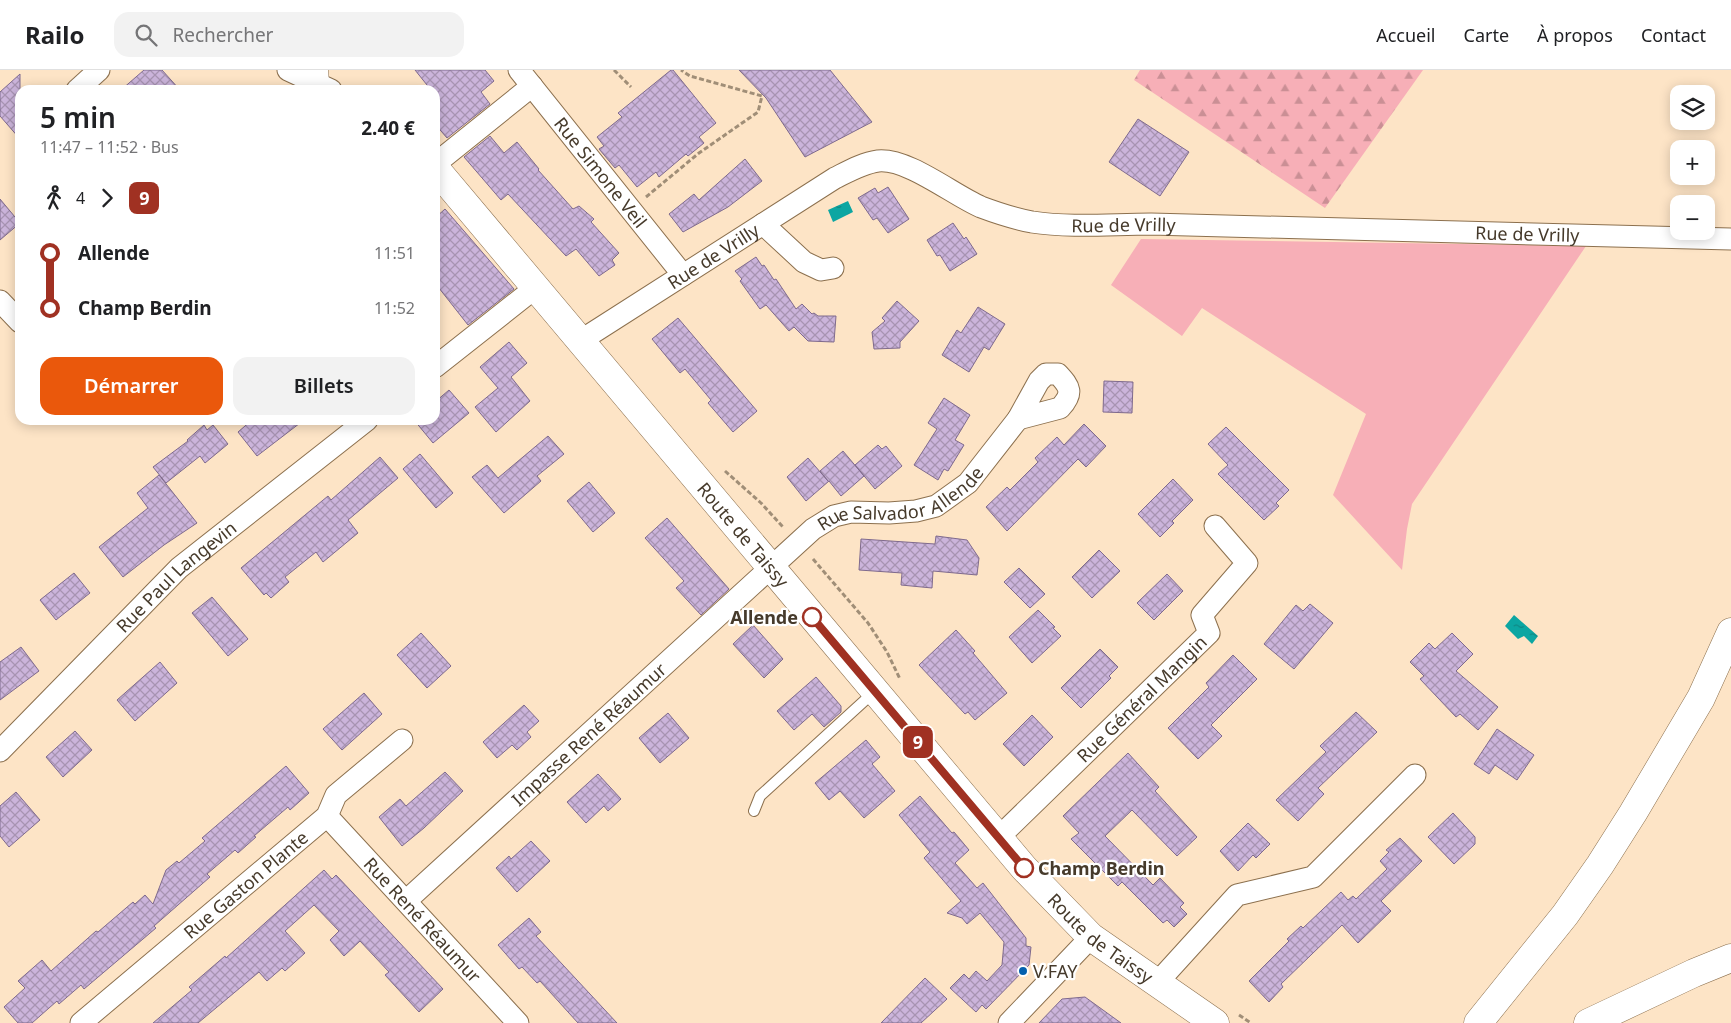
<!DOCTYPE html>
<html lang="fr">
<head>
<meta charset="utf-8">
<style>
	body { margin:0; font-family:"Noto Sans",sans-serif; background:#f2f2f2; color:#202124; height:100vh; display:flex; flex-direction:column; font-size:19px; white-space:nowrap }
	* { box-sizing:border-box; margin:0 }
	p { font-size:16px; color:#757577 }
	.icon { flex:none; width:28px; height:28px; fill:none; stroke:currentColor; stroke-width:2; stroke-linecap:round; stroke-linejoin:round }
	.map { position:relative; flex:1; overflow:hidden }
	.sheet { position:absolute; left:15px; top:15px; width:425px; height:340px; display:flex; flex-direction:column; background:#fff; border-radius:15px; box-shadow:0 2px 12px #0003 }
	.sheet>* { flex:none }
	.badge { padding:0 10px; border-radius:8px; font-size:18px; line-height:32px }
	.fabs { position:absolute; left:1670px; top:15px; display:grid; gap:10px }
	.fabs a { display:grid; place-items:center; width:45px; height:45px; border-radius:10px; background:#fff; box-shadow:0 2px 12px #0003; font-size:25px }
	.map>.badge { position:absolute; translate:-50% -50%; box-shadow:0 0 0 2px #fff }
	.legs { display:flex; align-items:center; gap:8px; height:55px; padding:0 25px; font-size:16px }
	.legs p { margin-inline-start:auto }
	.head { display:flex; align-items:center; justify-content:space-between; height:85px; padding:0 25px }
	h1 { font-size:28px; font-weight:600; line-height:38px }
	.button { display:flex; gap:10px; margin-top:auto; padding:10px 25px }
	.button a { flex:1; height:58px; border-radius:15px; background:#ea580c; color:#fff; font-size:20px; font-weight:600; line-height:58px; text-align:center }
	.button a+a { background:#f2f2f2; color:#202124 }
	ul { padding:0 25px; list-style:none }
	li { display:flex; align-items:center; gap:18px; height:55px; font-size:19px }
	li i { display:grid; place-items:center; width:8px; height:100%; margin:0 6px; background:currentColor }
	li i::after { content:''; width:12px; height:12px; margin:-6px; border:4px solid; border-radius:50%; background:#fff }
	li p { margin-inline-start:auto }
	li:first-child i { background:linear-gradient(#0000 50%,currentColor 0) }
	li:last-child i { background:linear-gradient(currentColor 50%,#0000 0) }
	header { display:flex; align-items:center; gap:30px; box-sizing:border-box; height:70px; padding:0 25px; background:#fff; border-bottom:1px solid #e0e0e0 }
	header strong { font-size:24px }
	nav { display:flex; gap:28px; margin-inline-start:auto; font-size:18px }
	.search { width:350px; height:45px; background:#f2f2f2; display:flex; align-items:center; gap:12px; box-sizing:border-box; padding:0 18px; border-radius:15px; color:#757577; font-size:19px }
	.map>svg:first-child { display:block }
</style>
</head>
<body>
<header>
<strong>Railo</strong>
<div class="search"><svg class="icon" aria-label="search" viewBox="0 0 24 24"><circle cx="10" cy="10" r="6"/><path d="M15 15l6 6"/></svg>Rechercher</div>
<nav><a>Accueil</a><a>Carte</a><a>À propos</a><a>Contact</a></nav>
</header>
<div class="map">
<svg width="1731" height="953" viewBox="0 0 1731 953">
	<defs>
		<pattern id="forest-firs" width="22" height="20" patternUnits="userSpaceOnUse" patternTransform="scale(1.25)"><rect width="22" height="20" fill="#f7afb7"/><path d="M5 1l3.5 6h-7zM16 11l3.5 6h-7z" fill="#ca8f95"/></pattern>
		<pattern id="water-ripples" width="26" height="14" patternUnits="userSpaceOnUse" patternTransform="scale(1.25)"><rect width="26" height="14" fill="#0ca6a2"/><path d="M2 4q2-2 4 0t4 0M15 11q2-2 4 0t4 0" fill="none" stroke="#0e8884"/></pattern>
		<pattern id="building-cross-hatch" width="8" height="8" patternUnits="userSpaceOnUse" patternTransform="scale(1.25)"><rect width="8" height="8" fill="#cbb4db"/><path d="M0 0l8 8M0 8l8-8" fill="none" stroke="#a793b2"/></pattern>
	</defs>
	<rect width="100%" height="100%" fill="#fde4c6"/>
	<path fill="url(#forest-firs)" d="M1140,0H1423L1325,138L1134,10Z"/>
	<path fill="#f7afb7" d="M1141,169L1586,176L1412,434L1407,459L1402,500L1333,425L1366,344L1202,238L1182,266L1111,215Z"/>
	<path fill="url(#water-ripples)" d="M848,131L853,142L833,152L828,140Z
		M1514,545L1538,566L1532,574L1524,566L1518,569L1505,556Z"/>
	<path fill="url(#building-cross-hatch)" stroke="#7f6a8d" d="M144,0H162L180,20H121Z
		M415,0H485L494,11L481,22L490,34L447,68L435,54V20H431Z
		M671,0H673L716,53L699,67L704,73L688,86L686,84L659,107L656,102L637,117L619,95L615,98L599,79L604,76L597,67L622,47L618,43Z
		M739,0H830L872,52L805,87L766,28Z
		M20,4V69L0,46V22Z
		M1138,49L1189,82L1160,126L1109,92Z
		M490,66L504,83L517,72L539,99L538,100L573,139L579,136L594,149L591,152L619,183L612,190L615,195L599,206L576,179L566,186L508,124L501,130L464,87Z
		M745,89L762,111L728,137L683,162L669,144L694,124L699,130Z
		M888,117L909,149L888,163L877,148L873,150L858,128L875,118L878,123Z
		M0,129L20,153L0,170Z
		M445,139L514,219L468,255L435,213V148Z
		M953,153L964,169L966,167L977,184L950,201L940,185L937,186L927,170Z
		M756,187L762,196L764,195L774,210L776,209L796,239L802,234L812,244L814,243L818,246H836L834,272L808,271L794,257L789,261L766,235L760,239L740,211L742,209L735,201Z
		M897,231L919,251L900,272V278L874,279L872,262L885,251L882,248Z
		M978,237L1005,254L989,280L984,277L969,302L942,285L957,260L961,263Z
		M678,248L757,341L733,362L708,333L711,330L685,299L680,303L652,269Z
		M509,272L527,293L511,307L530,331L496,362L475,337L498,318L480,297Z
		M1104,311L1133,312L1132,343L1103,342Z
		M449,320L469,343L433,373L414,350H435V332Z
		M944,328L970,345L955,370L964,375L948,401L944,399L938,410L914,395L937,359L928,353Z
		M252,350H304L257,386L238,362Z
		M1084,354L1106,376L1086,397L1078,389L1007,461L986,437L1007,417L1010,420L1038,392L1035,388L1057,367L1064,375Z
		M204,355L207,360L213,355L228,374L205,393L200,386L166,413L153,397L188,371L187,370Z
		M1226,357L1289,420L1276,433L1279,436L1264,450L1218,404L1228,395L1208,374Z
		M548,366L564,384L537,406L541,411L504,443L472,407L487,395L498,408Z
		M878,375L882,379L886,376L902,396L875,419L855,395Z
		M843,381L864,406L841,426L829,411L806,431L787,407L808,388L828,411L820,401Z
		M420,384L453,423L436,438L403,399Z
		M380,387L398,408L348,450L358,463L323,492L316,482L285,507L289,512L271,528L266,523L264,525L241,498L328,426L331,430Z
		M159,405L197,453L164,475L123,507L99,477L148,438L137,423Z
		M1173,409L1193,430L1172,451L1174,453L1160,467L1138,444Z
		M589,412L615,443L593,462L567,431Z
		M667,448L729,519L701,545L676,518L684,511L645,468Z
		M936,466L967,470L979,488L977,505L933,501L932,518L901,515L902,503L859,500L861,469L935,474Z
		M1099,480L1120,501L1092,528L1072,507Z
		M1019,498L1045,524L1030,538L1004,512Z
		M74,503L90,523L56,550L40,530Z
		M1167,504L1183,521L1154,550L1137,533Z
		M212,527L248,569L228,586L192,543Z
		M1310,534L1333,553L1294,599L1264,574L1296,535L1303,541Z
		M1038,540L1055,557L1053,558L1061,566L1032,593L1009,567Z
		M753,555L783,589L764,608L733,574Z
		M956,560L975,581L973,583L1007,623L975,650L968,642L965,644L919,595Z
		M421,563L451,596L427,618L397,585Z
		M1452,563L1473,584L1456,601L1498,637L1478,660L1460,644L1456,647L1420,609L1424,606L1410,592L1429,573L1435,579Z
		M21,577L39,601L0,630V592Z
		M1100,579L1118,597L1109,606L1111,608L1081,638L1061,618Z
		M1233,585L1257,609L1211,655L1222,666L1198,689L1168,658L1209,617L1206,613Z
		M160,592L177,613L135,651L117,630Z
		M816,607L841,636V642L824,657L812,644L794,660L777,641Z
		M364,623L382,644L342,680L323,659Z
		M524,635L539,651L527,662L531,667L517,680L512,675L497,688L483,672Z
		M1356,642L1377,662L1318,718L1324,724L1298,751L1276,730L1326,682L1320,676Z
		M668,643L689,668L660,693L639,668Z
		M1032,645L1053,667L1024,696L1003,674Z
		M1497,659L1534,685L1517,710L1495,695L1489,704L1474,694Z
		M75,661L92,680L63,707L46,687Z
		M866,670L880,687L872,694L895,721L864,748L840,721L829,730L815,713Z
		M1128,683L1159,717L1155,721L1197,767L1177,786L1132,740L1105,766L1153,815L1160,808L1184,833L1180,837L1187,844L1174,857L1167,850L1163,853L1122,812L1118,816L1071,769L1079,763L1063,746Z
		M286,696L309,723L290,740L288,737L254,766L256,767L238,783L235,780L207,804L210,807L154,856L156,858L84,919L81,915L59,934L57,931L32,953H18L4,937L25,918L18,911L42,890L51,901L96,861L98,862L133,832L135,834L145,825L153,834L166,800L177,791L179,793L205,771L202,768Z
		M445,702L463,721L424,758L402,776L379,747L400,729L406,736Z
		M598,704L621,729L608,741L604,736L586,753L567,732Z
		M16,722L40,750L9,777L0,766V736Z
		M920,726L952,763L954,762L969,780L955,793L977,818L983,813L1026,868V876L1031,877L1029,895L986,939L982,935L976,942L950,918L964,904L969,909L976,901L987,911L1002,895L1004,872L980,843L967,854L962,848L947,843L961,831L924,788L930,782L899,745Z
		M1453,743L1475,767V774L1454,794L1428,767Z
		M1248,753L1270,774L1256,788L1253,785L1238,801L1220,781Z
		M1400,768L1422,791L1381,831L1391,841L1358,873L1342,855L1281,914L1283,917L1269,932L1249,911L1289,871L1287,869L1301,856L1303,858L1341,822L1348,830L1353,826L1356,829L1387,799L1380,791L1389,782L1386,780Z
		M531,771L550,791L517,822L496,798L509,786L511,789Z
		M324,800L332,809L336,805L443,919L419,942L385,905L389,902L360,871L344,886L330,870L339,861L314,835L285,861L305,883L285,901L282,898L267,911L259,902L198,953H153L192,920L189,917L225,886L226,888Z
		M529,848L541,862L536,866L617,953H578L540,911L537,913L522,897L519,899L498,875Z
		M925,908L947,929L921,953H881Z
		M1085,927L1121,953H1039L1062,929Z"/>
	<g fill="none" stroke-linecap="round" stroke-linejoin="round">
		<g stroke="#8c704e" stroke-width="12">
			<path id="lane" d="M754,741L760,726L874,622"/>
		</g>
		<g stroke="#8c704e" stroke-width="23">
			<g id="street">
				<path d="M288,0L331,20"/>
				<path id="s1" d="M519,0L683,205"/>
				<path d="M77,20L99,0"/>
				<path d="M435,94L532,16"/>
				<path d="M763,154L804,192L821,200L833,198"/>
				<path d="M0,231L20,252"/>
				<path id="s2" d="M580,271L835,108C849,101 863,93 878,91C908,88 953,125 981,137C997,143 1016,149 1032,152C1071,158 1112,154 1151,154L1731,169"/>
				<path d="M435,297L535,218"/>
				<path d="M1046,304H1058C1070,317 1074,323 1060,338L1018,349L1039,311Z"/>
				<path id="s3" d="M0,681L179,498L367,350"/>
				<path id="s4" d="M327,746L518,953"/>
				<path id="s5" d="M998,768L1209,563L1202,545L1247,493L1215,456"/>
				<path id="s6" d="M407,830L813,459L834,446L851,442L889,443L916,441L936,436L968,413L1018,349"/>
				<path d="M1157,913L1237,825L1313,807L1415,705"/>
				<path id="s7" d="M81,953L327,746L336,725L402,670"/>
				<path d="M1009,953L1091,867"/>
			</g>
		</g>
		<g stroke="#8c704e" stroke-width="29">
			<g id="secondary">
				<path d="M314,0L315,13"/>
				<path id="s8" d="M435,98L1024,798L1091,867L1215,953"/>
			</g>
		</g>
		<g stroke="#8c704e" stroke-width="29">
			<path id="highway" d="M1478,953L1565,845L1600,795L1633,743L1701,628L1731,562
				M1588,953L1694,903L1731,888"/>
		</g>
		<path stroke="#a08e77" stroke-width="3" stroke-dasharray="5 2.5" stroke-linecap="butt" d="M614,0L631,17
			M646,127L699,83L758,42L762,26L690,6L681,0
			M725,401L761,433L783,457
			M813,489L868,553L887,582L900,609
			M1239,945L1251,953"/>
		<use href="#lane" stroke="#fff" stroke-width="10"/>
		<use href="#street" stroke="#fff" stroke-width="21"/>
		<use href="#secondary" stroke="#fff" stroke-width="28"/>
		<use href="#highway" stroke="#fff" stroke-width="28"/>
	</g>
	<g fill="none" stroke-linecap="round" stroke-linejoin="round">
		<g stroke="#fff" stroke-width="11">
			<path id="line-1" d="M812,547L1024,798"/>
		</g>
		<use href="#line-1" stroke="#a03122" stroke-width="8"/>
	</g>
	<g fill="#fff" stroke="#a03122" stroke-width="2.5">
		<circle cx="812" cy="547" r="9"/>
		<circle cx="1024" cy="798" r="9"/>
	</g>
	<circle fill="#0460ae" stroke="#fff" stroke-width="2" cx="1023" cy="901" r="5"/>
	<g text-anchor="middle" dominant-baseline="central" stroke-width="4.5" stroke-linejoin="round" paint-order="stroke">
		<g font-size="18" fill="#463a2b" stroke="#fff">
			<text stroke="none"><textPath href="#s1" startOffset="131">Rue Simone Veil</textPath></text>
			<text stroke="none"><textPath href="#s2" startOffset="608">Rue de Vrilly</textPath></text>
			<text stroke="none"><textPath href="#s2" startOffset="1012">Rue de Vrilly</textPath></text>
			<text stroke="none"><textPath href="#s2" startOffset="158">Rue de Vrilly</textPath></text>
			<text stroke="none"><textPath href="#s6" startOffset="646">Rue Salvador Allende</textPath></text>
			<text stroke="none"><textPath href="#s8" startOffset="479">Route de Taissy</textPath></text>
			<text stroke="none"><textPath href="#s3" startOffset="248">Rue Paul Langevin</textPath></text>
			<text stroke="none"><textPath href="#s5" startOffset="200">Rue Général Mangin</textPath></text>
			<text stroke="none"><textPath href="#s6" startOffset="246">Impasse René Réaumur</textPath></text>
			<text stroke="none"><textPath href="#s7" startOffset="215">Rue Gaston Plante</textPath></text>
			<text stroke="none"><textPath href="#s4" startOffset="141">Rue René Réaumur</textPath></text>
			<text stroke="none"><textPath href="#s8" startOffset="1019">Route de Taissy</textPath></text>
		</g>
		<g font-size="18" font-weight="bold" fill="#463a2b" stroke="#fff" text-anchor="end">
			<text x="798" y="547">Allende</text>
			<text x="1038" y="798" text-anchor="start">Champ Berdin</text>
		</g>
		<g font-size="18" fill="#463a2b" stroke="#fff" text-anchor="start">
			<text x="1033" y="901">V.FAY</text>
		</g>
	</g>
</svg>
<div class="fabs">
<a><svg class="icon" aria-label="layers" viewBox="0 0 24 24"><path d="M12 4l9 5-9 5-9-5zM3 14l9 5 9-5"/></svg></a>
<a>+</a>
<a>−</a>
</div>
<b class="badge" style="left:918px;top:672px;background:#a03122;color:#fff">9</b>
<section class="sheet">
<div class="head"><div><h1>5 min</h1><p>11:47 – 11:52 · Bus</p></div><b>2.40 €</b></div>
<div class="legs"><svg class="icon" aria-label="walk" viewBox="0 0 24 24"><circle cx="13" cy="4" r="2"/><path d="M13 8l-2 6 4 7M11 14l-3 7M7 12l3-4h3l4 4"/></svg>4<svg class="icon" aria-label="forward" viewBox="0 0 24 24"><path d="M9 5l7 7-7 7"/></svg><b class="badge" style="background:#a03122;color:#fff">9</b></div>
<ul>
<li><i style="color:#a03122"></i><b>Allende</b><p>11:51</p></li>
<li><i style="color:#a03122"></i><b>Champ Berdin</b><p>11:52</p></li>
</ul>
<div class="button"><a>Démarrer</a><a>Billets</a></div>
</section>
</div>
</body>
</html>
